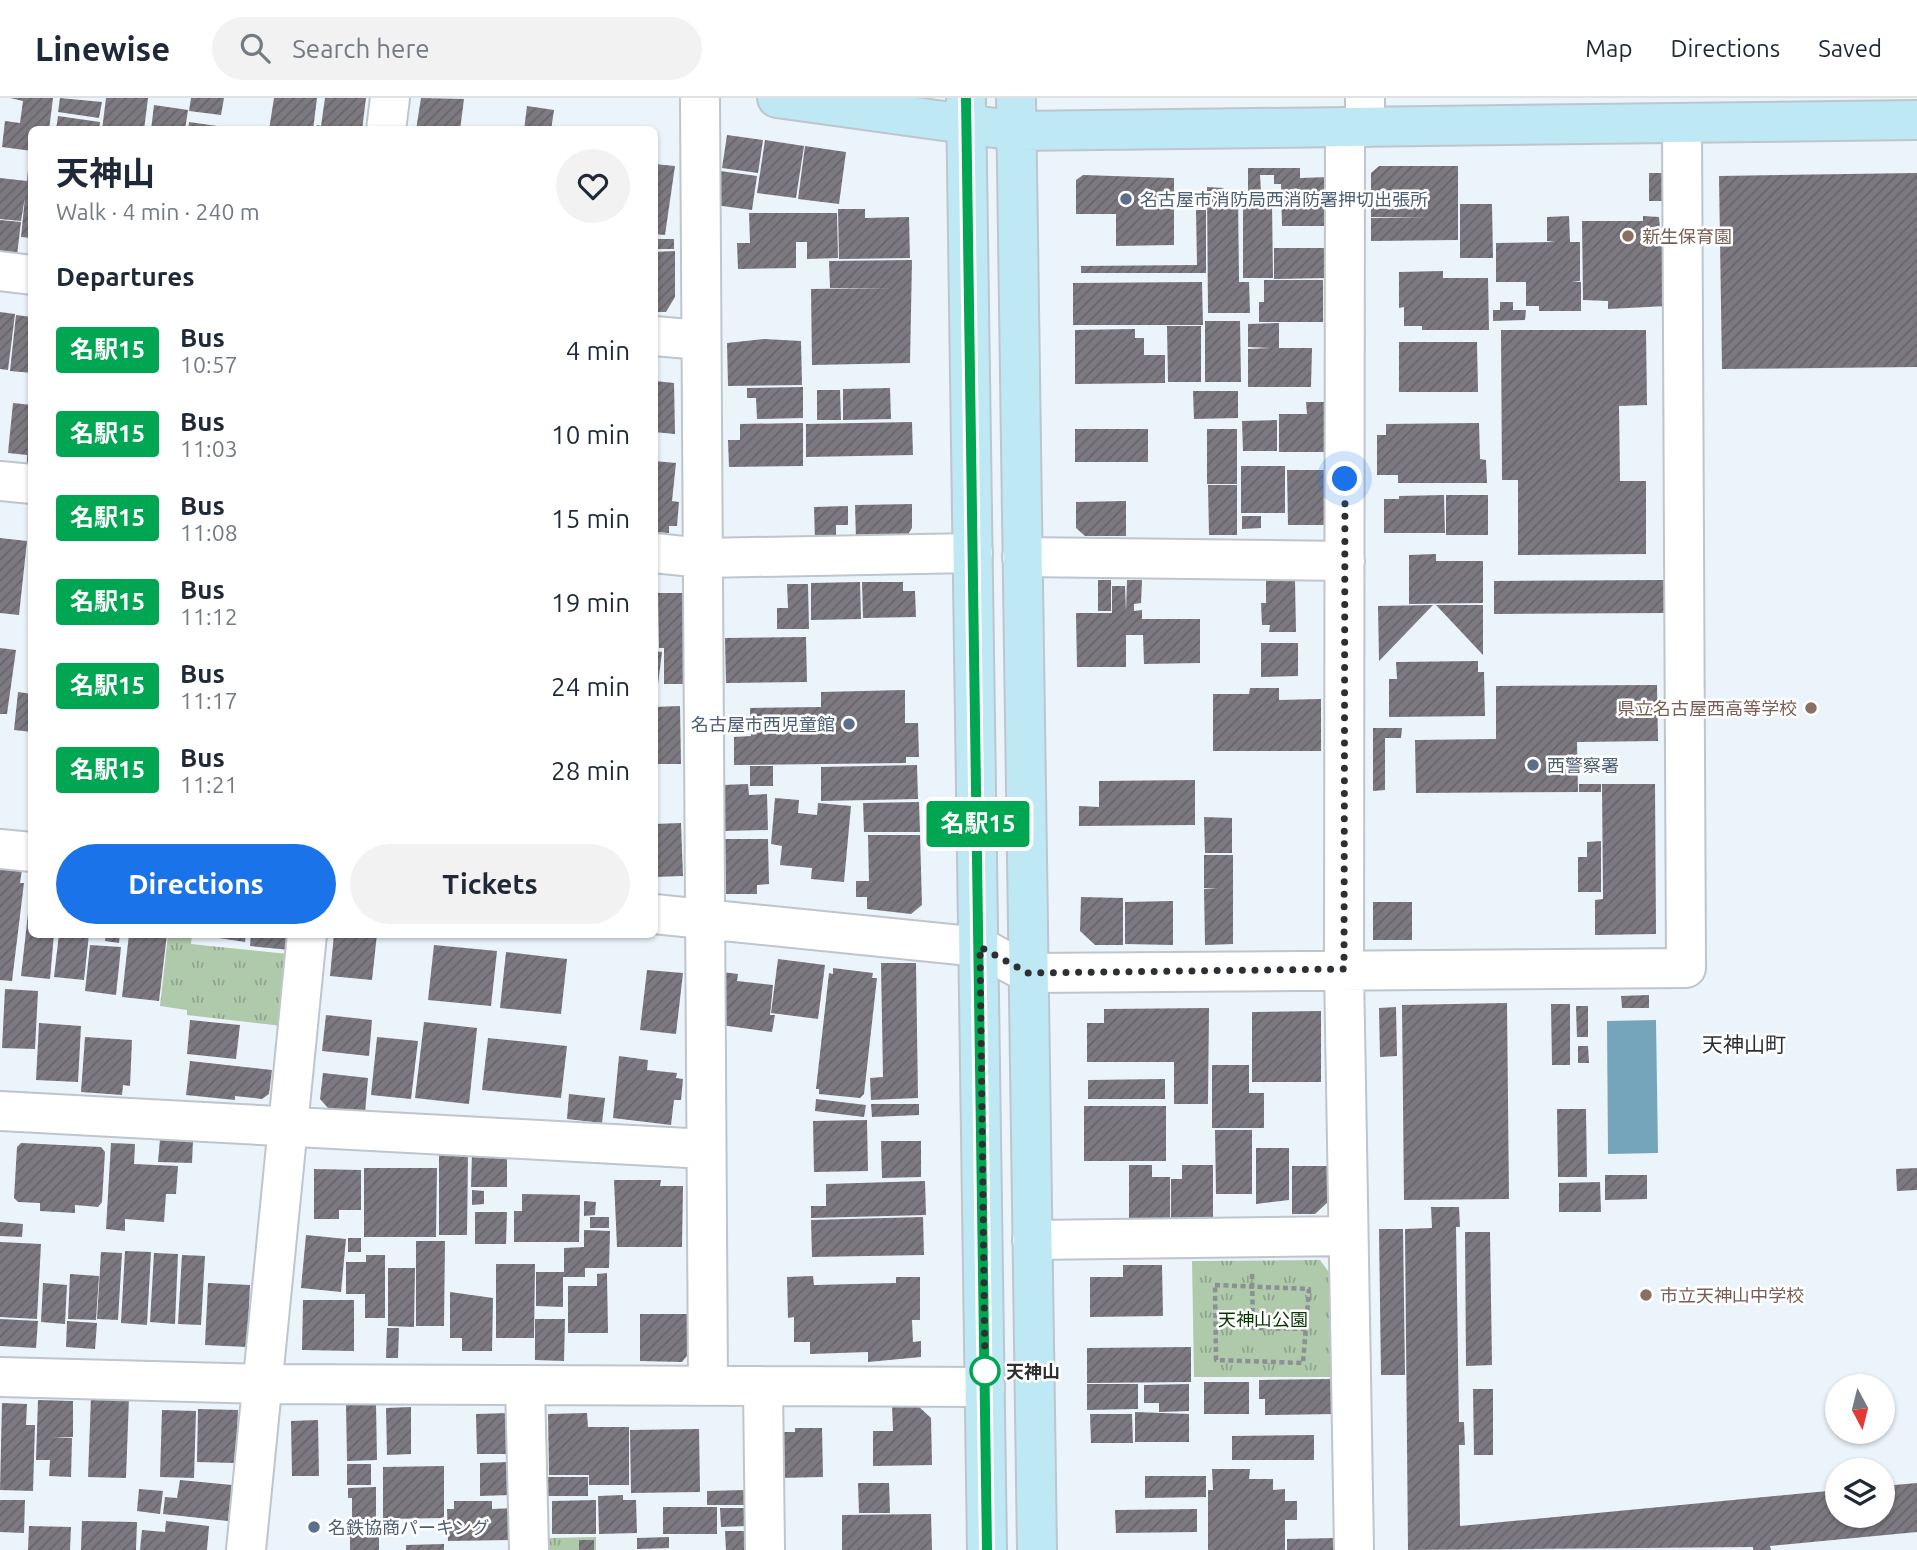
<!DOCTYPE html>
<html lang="en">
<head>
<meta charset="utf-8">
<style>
	body { margin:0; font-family:Ubuntu,"Noto Sans JP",sans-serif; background:#f2f2f3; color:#1f2937; height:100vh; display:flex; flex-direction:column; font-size:26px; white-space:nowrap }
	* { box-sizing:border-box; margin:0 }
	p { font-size:23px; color:#747a83 }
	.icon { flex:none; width:38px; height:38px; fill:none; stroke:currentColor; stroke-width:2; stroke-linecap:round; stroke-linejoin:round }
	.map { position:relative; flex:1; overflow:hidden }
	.drawer { position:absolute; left:28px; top:28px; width:630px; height:812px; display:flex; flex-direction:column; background:#fff; border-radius:10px; box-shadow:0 2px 5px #0004 }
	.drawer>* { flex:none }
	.badge { padding:0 14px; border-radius:5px; font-size:24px; line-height:46px }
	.needle { width:46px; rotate:173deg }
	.tools { position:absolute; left:1825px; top:1276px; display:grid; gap:14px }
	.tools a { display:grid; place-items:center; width:70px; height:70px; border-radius:50%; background:#fff; box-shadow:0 2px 5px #0004; font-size:35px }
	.you { position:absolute; width:35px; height:35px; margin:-18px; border:5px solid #fff; border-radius:50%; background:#1a73e8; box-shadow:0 0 0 10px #1a73e833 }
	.map>.badge { position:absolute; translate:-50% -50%; box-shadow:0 0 0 4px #fff }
	h2 { padding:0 28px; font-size:26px; line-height:63px }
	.round { display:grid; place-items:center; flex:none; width:74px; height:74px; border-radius:37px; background:#f2f2f3 }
	.summary { display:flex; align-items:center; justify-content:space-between; height:119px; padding:0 28px }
	h1 { font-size:33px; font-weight:700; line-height:52px }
	.cta { display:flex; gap:14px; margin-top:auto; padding:14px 28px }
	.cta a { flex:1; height:80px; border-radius:42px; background:#1a73e8; color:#fff; font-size:28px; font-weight:700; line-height:80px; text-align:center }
	.cta a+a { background:#f2f2f3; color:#1f2937 }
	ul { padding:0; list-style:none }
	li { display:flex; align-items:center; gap:21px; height:84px; padding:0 28px }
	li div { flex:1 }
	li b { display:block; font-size:26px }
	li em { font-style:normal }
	li .badge { min-width:77px; font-weight:700; text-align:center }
	header { display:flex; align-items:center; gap:42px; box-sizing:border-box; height:98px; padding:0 35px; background:#fff; border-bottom:2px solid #e0e1e3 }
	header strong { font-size:33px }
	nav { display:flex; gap:38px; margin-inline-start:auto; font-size:24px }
	.search { width:490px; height:63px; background:#f2f2f3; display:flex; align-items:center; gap:18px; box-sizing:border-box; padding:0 24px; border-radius:38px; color:#747a83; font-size:26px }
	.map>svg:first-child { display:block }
</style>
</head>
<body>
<header>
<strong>Linewise</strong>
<div class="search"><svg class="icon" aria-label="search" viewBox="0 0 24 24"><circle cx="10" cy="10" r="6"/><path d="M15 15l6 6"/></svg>Search here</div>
<nav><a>Map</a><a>Directions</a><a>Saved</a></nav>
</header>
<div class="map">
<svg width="1917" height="1452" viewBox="0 0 1917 1452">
	<defs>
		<pattern id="park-tufts" width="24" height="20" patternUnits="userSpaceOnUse" patternTransform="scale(1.75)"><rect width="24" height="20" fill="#afc9ab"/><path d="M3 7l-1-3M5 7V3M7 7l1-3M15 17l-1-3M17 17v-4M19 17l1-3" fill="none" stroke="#8fa48c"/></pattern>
		<pattern id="building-hatch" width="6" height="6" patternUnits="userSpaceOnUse" patternTransform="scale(1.75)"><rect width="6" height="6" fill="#7d7981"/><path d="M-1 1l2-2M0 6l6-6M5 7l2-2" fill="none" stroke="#67646a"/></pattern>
	</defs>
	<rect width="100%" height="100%" fill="#ecf4fb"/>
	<path fill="url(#park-tufts)" d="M168,837H192L191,846L288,856L282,928L187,917V912L160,908Z
		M1320,1162L1331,1177L1334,1279H1194L1192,1163Z
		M596,1439V1452H549V1440Z"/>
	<path fill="#75a5bb" d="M1656,922L1658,1055L1608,1056L1607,923Z"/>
	<path fill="url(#building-hatch)" d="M10,0H53L49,32H32V53L2,49L5,23L20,25L23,3Z
		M60,0L102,4L99,20L58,14Z
		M106,0H148L144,32H102Z
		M191,0H224L221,17L189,13Z
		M274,0H317L313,32H269Z
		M325,0H366L362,32H317V27L321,28Z
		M421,0L464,1L460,32H416Z
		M154,7L188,12L185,32H151Z
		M527,8L554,12L551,32H524Z
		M58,18L100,24L99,32H56Z
		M189,24L224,29L223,32H188Z
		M727,37L763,42L758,75L722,70Z
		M765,42L804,48L796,100L757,95Z
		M805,48L846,54L839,106L798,101Z
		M654,66L675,68L665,137L654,136Z
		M1379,68H1458V142L1371,143V120H1429L1371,119V75Z
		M1248,70H1300V80L1330,79V128H1282L1281,86H1274V77H1260L1261,93H1248Z
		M28,72H32V140L21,139L25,99L21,123L0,121V80L27,83Z
		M720,73L757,78L752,112L715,107Z
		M1649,75H1666V103H1649Z
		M1917,75V269L1722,271L1719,78Z
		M1083,77L1174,80V147L1116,148V116H1076V82Z
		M1207,89L1224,90V96H1238L1239,184H1249L1250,215H1208Z
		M1243,105H1272L1273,180H1243Z
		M1460,106H1492L1493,160H1460Z
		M838,111H865V120L909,119L910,160L839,161Z
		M1196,112H1206V175H1081V168L1197,167Z
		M749,115H837L838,160L807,161V144H796V170L738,171L737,145H750Z
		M1569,118L1570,144H1580V183L1572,184H1581V213H1539V208H1526V184H1496V145L1555,144L1547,143V119Z
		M1643,118L1659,119L1660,132H1666L1667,208L1608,211V203L1583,202L1582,123H1643Z
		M0,122L21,124L17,157L0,155Z
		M654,141H674V151H654Z
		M1274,150H1328V180L1274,181Z
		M675,153V199L666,214H654V154Z
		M912,162L910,265L812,267L811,191L891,190H830L829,163Z
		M1443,173V180H1488L1489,232H1422V228H1404V209L1399,210V174Z
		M1264,182H1323V224H1259V204H1264Z
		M1202,184L1203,227H1073V185Z
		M1500,204H1513V212H1526L1525,222L1493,223V212H1500Z
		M0,214L15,216L8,272L0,271Z
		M16,217L32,219V275L10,273Z
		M1205,223H1240L1241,284H1205Z
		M1279,225V250H1312L1311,289H1248V251L1271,250L1248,249V226Z
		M1167,228H1201V284H1168Z
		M1135,231V240H1144V257H1165V285L1075,286V232Z
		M1501,232H1646L1647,307L1619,308L1620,383H1646V456L1518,457V382H1502Z
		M764,241L801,243L802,287L728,288L727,245Z
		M1399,244H1477L1478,294H1399Z
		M655,283L674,285L675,336L654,334Z
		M803,289V320L757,321L756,300H747V290Z
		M890,290L891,321L843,322V291Z
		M817,292H840L841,322H817Z
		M1193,293H1238V320L1194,321Z
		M1306,304H1325L1326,354H1279V316H1307Z
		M13,305L32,307V367L27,366V357L8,355Z
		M1277,322V353H1243L1242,323Z
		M912,324L913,357L806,359V326Z
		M803,325V368L729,369L728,342H740V326Z
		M1479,325L1480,361L1486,362L1487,385H1398V377H1377V337H1386V326Z
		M1075,331H1148V364H1075Z
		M1207,331H1237V386H1207Z
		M654,363L676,365L672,403L679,404L677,428H669V435L654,434Z
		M1241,368H1285V415H1241Z
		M1287,372H1325V427H1288Z
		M1208,387H1237V437H1209Z
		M1444,397L1445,435H1384V401H1399V398Z
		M1446,397H1488V437H1446Z
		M1126,403V438H1085L1076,430V404Z
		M912,406V430L905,441H856L855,407Z
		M848,408V427H836V441L815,442L814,409Z
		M1242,418H1261V430L1242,431Z
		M0,440L27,443L19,517L0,515Z
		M1436,456V463H1483V505L1409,506V457Z
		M1098,482H1111V513H1098Z
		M1127,482H1142L1141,505L1134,506V513L1142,512V521H1200V565L1144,566L1143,537H1126V569H1077L1076,515H1112V488H1125L1126,514Z
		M1266,482H1295L1296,534H1269L1270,527H1262L1261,505H1266Z
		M1665,482V515L1494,516V483Z
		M860,484L861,521L811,522V485Z
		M862,484H903V493H915L916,519L863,520Z
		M787,486H808L809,531H777V510H788Z
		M658,495H683L684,586H664V550H659Z
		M1433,507L1379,563L1378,508Z
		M1436,507H1483V557Z
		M806,539L807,584L726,585L725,540Z
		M1261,545H1298V578L1261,579Z
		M0,550L16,552L7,616H0Z
		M654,553L662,554L657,594L654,593Z
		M1478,563V574H1484L1485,618L1389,619V581H1397L1396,564Z
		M1657,587L1658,643L1577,644L1578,694L1416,695L1415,642L1496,641V588Z
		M1250,590H1279V602L1321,601V653H1213V596H1249Z
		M905,592V625H918L919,659H906V665L734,667V639L751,638L750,610L821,609V594Z
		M18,594L32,596V634L14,632Z
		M680,608L681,666H654V609Z
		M1373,630H1402L1401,640H1385V692L1373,693Z
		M917,667L918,701L821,703V669Z
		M750,668H773V688H750Z
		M1195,682V727L1079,728V708L1099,709V683Z
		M748,686L749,697L767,696L768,732L723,733L722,687Z
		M1579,686H1601V694H1579Z
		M1602,686H1655L1656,836L1595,837V802L1603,801Z
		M775,700L799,702L798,715L817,717L818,705L851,708L844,784L811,781L812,770L780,767L782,748L771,746Z
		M919,704L920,734H864L863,705Z
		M1204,719L1232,720V755H1205Z
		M681,725L683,778L654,779V726Z
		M868,737H920L922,807L911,816L867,811V799H856V783H869Z
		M725,741H768L769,786L757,787V796H726Z
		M1601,743V794H1578V759H1587V744Z
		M1204,757H1233V846L1205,847L1204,791H1218L1204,790Z
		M0,769L22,771L20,785H24L12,883L0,882Z
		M30,798L32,836H54L50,881L21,878Z
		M1081,799L1123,800V847H1095L1080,833Z
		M1173,803V847L1125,846V804Z
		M1373,804H1412V842H1373Z
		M59,836H89L84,882L54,879Z
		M106,836H120L119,845L105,843Z
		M129,836H167L159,903L122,899Z
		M193,836H246L245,844Z
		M251,836H291L290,852L250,848Z
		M334,836H377L372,882L330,878Z
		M90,847L121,849L116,897L85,893Z
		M434,847L497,853L491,908L428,902Z
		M506,854L567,861L561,916L500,910Z
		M778,861L825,867L818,921L771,915Z
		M881,865H916L918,1000L871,1002L870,980L883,979Z
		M833,870L873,875L872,880H877L864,996L860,1000L819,996V991H816L829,875L833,876Z
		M647,872L683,875L676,936L640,932Z
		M722,874L738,876L737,883L773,887L770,917H775L772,934L721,927Z
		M5,891L38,893L35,951L2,950Z
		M1649,897V910H1622L1621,898Z
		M1507,905L1509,1101L1404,1102L1402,907Z
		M1551,906H1570V967H1552Z
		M1576,908H1588V939H1577Z
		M1396,909L1397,958L1380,959L1379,910Z
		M1209,910L1208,1006H1174V964H1087V925H1104V911Z
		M1321,913V984H1252V914Z
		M326,917L372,922L369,958L322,953Z
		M190,922L240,927L236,961L187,956Z
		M424,924L477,930L469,1006L415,1000Z
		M39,925L81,928L78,984L36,982Z
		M85,939L132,942L130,988L123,987L122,997L81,994Z
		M377,939L418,943L411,1001L371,997Z
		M488,940L567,948L561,1000L482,992Z
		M1578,948H1588L1589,965H1578Z
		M619,958L648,962L647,972L677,975L676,980L683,981L681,1002H674L671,1027L613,1020Z
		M190,963L272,972L269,996L262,1001L235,998V1002L186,997Z
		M1212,967H1249V995H1264V1030H1212Z
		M323,975L368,980L365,1015L328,1010L320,1001Z
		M1165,981V1001H1088V982Z
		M569,996L605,1000L602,1025L567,1021Z
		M816,1001L866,1007L864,1019L815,1013Z
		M871,1006H919V1017L872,1019Z
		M1084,1008H1166V1063H1084Z
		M1557,1011H1586L1587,1079H1558Z
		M867,1022L868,1073L814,1074L813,1023Z
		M1215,1032H1252V1096H1216Z
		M160,1041L193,1042L192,1065L158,1064Z
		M881,1043H921V1079L882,1080Z
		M21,1045L101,1049L105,1054L102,1104L98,1109L75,1107V1115L40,1113V1105L18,1104L14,1100L17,1049Z
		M111,1045L135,1046L134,1066L178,1068L176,1096H166L164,1124L125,1121V1133L106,1131Z
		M1256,1050H1289V1102L1256,1106Z
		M439,1053H468L467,1137H439Z
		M472,1055L507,1056V1089H471Z
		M1129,1067H1152V1079H1170V1122H1129Z
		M1182,1067H1213V1122H1171V1081H1182Z
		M1292,1068H1328L1329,1103L1315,1116H1292Z
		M364,1070H437L436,1139H364Z
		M1917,1070V1092L1897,1093L1896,1071Z
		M314,1071L361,1072V1112H339V1121H314Z
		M1605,1077H1647V1101L1605,1102Z
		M614,1082H661L660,1088H683L682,1149H617Z
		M925,1083L926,1117L811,1120V1108H826V1086Z
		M1600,1084L1601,1114H1559V1085Z
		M472,1092L484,1093V1106L472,1107Z
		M522,1096L580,1097L579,1144H514V1113H522Z
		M584,1103L596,1104L595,1117L584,1118Z
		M1431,1109H1459L1460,1129H1456L1459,1324H1464L1465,1347H1459L1460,1428L1838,1392V1418H1883V1388L1917,1385V1434L1770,1448L1771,1452H1753V1449L1408,1452L1405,1131L1432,1130Z
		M475,1114H507L506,1146H475Z
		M590,1119H609V1130H590Z
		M923,1119L924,1157L812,1159L811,1122Z
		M0,1124L23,1126L22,1139L0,1138Z
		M1379,1131H1403L1405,1277H1381Z
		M584,1132L610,1133L609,1170H585V1179H563V1209L536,1208V1174H564V1150L584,1149Z
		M1465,1134H1490L1492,1267L1466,1268Z
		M306,1137L346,1141L341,1194L301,1190Z
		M348,1140H361V1154H348Z
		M416,1143H445L444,1228H416Z
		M0,1144L41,1146L37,1221L0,1219Z
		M125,1153L151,1154L147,1227L121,1225Z
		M101,1154L122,1155L118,1222L97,1221Z
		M154,1155L178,1156L175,1226L150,1224Z
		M182,1157L205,1158L201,1227L178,1226Z
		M366,1157H385V1220H365V1196H346V1164H366Z
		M496,1166H535L534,1240H496Z
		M1123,1167H1162L1163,1218L1090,1219V1179H1123Z
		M388,1170H415L414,1229L388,1228Z
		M607,1175L608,1235H568V1188H597V1176Z
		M70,1176L99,1178L96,1222L68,1221Z
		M813,1178L814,1187L896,1185V1179H920V1222H912L913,1244L921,1243V1259L868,1264V1254L810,1256V1244H794V1219L788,1220L787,1179Z
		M43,1185L67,1187L65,1226L41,1224Z
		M208,1185L250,1187L247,1249L205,1247Z
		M450,1194L493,1200L492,1253H462V1240H450Z
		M303,1202H354V1253L302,1252Z
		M640,1216H693L692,1252L682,1264L640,1263Z
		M0,1221L38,1223L36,1250L0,1248Z
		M535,1221H565L564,1263L535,1262Z
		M67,1223L97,1225L95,1251L66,1249Z
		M387,1230H399L398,1260H386Z
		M1191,1249V1284L1087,1285V1250Z
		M1335,1281V1316L1265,1317V1301H1259V1282Z
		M1204,1284H1249V1316H1204Z
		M1087,1286H1138V1311L1087,1312Z
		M1189,1286V1313L1159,1314V1305H1144V1287Z
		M1473,1291H1493V1357H1474Z
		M91,1298L129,1299L126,1380L88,1379Z
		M38,1302L73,1303V1339H52L72,1340L71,1379L49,1378L50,1362H36Z
		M2,1305L27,1306L26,1327H35L33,1393L0,1392Z
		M346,1306H376L377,1362L347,1363Z
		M892,1307H917L931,1320L932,1367L873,1368V1333H893Z
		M411,1309V1356L387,1357L386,1310Z
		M198,1311L238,1312L236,1365L197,1364Z
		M162,1312L196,1313L194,1380L160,1379Z
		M1135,1314L1189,1316V1344H1135Z
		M509,1315L510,1356H477L476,1316Z
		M587,1315L588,1329H629V1387H589V1377H549L548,1316Z
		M1090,1316H1132L1133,1345H1091Z
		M318,1322L319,1378H292L291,1323Z
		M795,1330H822L823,1379L780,1380L779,1334H795Z
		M699,1331L700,1394L631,1395L630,1332Z
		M1314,1337V1362H1232V1338Z
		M509,1364L510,1397L480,1398V1365Z
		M347,1366H371V1387H347Z
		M444,1368V1420L383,1421V1369Z
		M1212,1371H1250L1249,1381H1273V1392L1285,1391V1403H1297V1422H1285V1452H1208V1392H1213Z
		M1145,1378H1206V1399L1145,1400Z
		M546,1379H588V1398H547Z
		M180,1382L232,1387L228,1423L163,1416L165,1399L177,1400Z
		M858,1385H889L890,1415H859Z
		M376,1389V1421H352V1400H348V1390Z
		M139,1391L163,1393L160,1416L137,1413Z
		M746,1392L747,1407H707V1393Z
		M623,1397V1402H636L637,1435L599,1436L598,1398Z
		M0,1402H25L24,1435L0,1434Z
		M596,1402V1436H552V1403Z
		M454,1403H492V1411L513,1410V1442L448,1443L447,1411H454Z
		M663,1409H717V1436H663Z
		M720,1410H748V1428L721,1429Z
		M1197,1411V1434L1116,1435L1115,1412Z
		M931,1416L932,1452H842V1417Z
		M82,1423L137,1424L136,1452H81Z
		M166,1423L209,1428L207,1452H140L142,1432L165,1434Z
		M29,1428L71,1429L70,1452H28Z
		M725,1433H747L748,1452H726Z
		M379,1434V1452H350V1435Z
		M669,1439V1450L637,1451V1440Z
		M1336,1440V1452H1287V1441Z
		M579,1442H594V1452H579Z
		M444,1446V1452H406V1447Z"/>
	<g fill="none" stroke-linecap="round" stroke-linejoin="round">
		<g stroke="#bec5cc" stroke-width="42">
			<path id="street" d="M700,0L708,1288
				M1345,29L1344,871L1354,1452
				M1365,29V0
				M386,32L390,0
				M0,173L32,177
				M654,238L701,242
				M0,383L32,386
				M654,455L703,460L973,455
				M1022,459L1345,463
				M0,751L32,754
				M654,816L980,849L1028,875L1686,870L1682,25
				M0,1013L706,1051
				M1032,1142L1347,1138
				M0,1279L263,1286L985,1289
				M525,1287L529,1452
				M763,1288L765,1452
				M246,1452L307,836"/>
		</g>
		<g stroke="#bec5cc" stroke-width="42">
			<path id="secondary" d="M777,0L1016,33L1917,22
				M966,0L987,1452
				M1016,0L1037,1452"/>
		</g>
		<path stroke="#8b9095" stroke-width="4.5" stroke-dasharray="5 3.5" stroke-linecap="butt" d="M1252,1176L1253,1230L1306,1231
			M1215,1187L1309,1191L1303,1265L1216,1262Z"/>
		<use href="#street" stroke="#fff" stroke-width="38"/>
		<use href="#secondary" stroke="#bee8f4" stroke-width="38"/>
	</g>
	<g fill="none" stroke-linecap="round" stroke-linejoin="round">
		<g stroke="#fff" stroke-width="16">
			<path id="line" d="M966,0L987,1452"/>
		</g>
		<use href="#line" stroke="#00a651" stroke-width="10"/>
		<path stroke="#2d3033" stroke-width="7" stroke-dasharray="0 12.6" d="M985,1273L980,849L1028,875L1344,871L1345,381"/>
	</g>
	<g fill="#5c6f8a" stroke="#fff" stroke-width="2.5">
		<circle cx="1126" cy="101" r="7"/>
		<circle cx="849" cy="626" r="7"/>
		<circle cx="1533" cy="667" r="7"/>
		<circle cx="314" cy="1429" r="7"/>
	</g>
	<g fill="#8d6e63" stroke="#fff" stroke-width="2.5">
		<circle cx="1628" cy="138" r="7"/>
		<circle cx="1811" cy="610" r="7"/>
		<circle cx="1646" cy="1197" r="7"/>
	</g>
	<circle fill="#fff" stroke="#00a651" stroke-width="3.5" cx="985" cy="1273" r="14"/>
	<g text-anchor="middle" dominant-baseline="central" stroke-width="5" stroke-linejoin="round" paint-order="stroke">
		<g font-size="18" fill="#4e5e75" stroke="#fff" text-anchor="start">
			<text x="1140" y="101">名古屋市消防局西消防署押切出張所</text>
			<text x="835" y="626" text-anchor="end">名古屋市西児童館</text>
			<text x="1547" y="667">西警察署</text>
			<text x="328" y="1429">名鉄協商パーキング</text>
		</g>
		<g font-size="18" fill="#785e54" stroke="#fff" text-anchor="start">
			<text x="1642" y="138">新生保育園</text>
			<text x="1797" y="610" text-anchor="end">県立名古屋西高等学校</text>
			<text x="1660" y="1197">市立天神山中学校</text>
		</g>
		<g font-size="18" fill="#083503" stroke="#fff">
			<text x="1263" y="1221">天神山公園</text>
		</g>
		<g font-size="18" font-weight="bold" fill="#2d3033" stroke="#fff" text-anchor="start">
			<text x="1006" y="1273">天神山</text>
		</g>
		<g font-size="21" fill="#2d3033" stroke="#fff">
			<text x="1744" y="946">天神山町</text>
		</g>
	</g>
</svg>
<div class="tools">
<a><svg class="needle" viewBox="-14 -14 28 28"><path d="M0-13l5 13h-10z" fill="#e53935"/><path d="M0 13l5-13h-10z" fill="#747a83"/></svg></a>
<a><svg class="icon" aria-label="layers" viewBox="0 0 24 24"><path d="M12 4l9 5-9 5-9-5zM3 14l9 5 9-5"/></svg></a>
</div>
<div class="you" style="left:1345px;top:381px"></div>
<b class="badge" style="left:978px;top:726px;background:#00a651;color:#fff">名駅15</b>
<section class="drawer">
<div class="summary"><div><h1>天神山</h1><p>Walk · 4 min · 240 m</p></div><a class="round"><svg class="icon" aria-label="heart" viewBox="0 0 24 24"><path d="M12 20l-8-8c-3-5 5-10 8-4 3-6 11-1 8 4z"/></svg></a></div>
<h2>Departures</h2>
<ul>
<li><span class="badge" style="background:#00a651;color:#fff">名駅15</span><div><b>Bus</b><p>10:57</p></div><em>4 min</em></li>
<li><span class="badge" style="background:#00a651;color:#fff">名駅15</span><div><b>Bus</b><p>11:03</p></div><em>10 min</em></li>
<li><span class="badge" style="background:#00a651;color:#fff">名駅15</span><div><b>Bus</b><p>11:08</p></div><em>15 min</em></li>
<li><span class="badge" style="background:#00a651;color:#fff">名駅15</span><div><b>Bus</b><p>11:12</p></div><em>19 min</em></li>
<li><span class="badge" style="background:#00a651;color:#fff">名駅15</span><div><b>Bus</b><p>11:17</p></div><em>24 min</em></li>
<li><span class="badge" style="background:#00a651;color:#fff">名駅15</span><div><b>Bus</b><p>11:21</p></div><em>28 min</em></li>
</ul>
<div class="cta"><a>Directions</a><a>Tickets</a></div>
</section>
</div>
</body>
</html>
